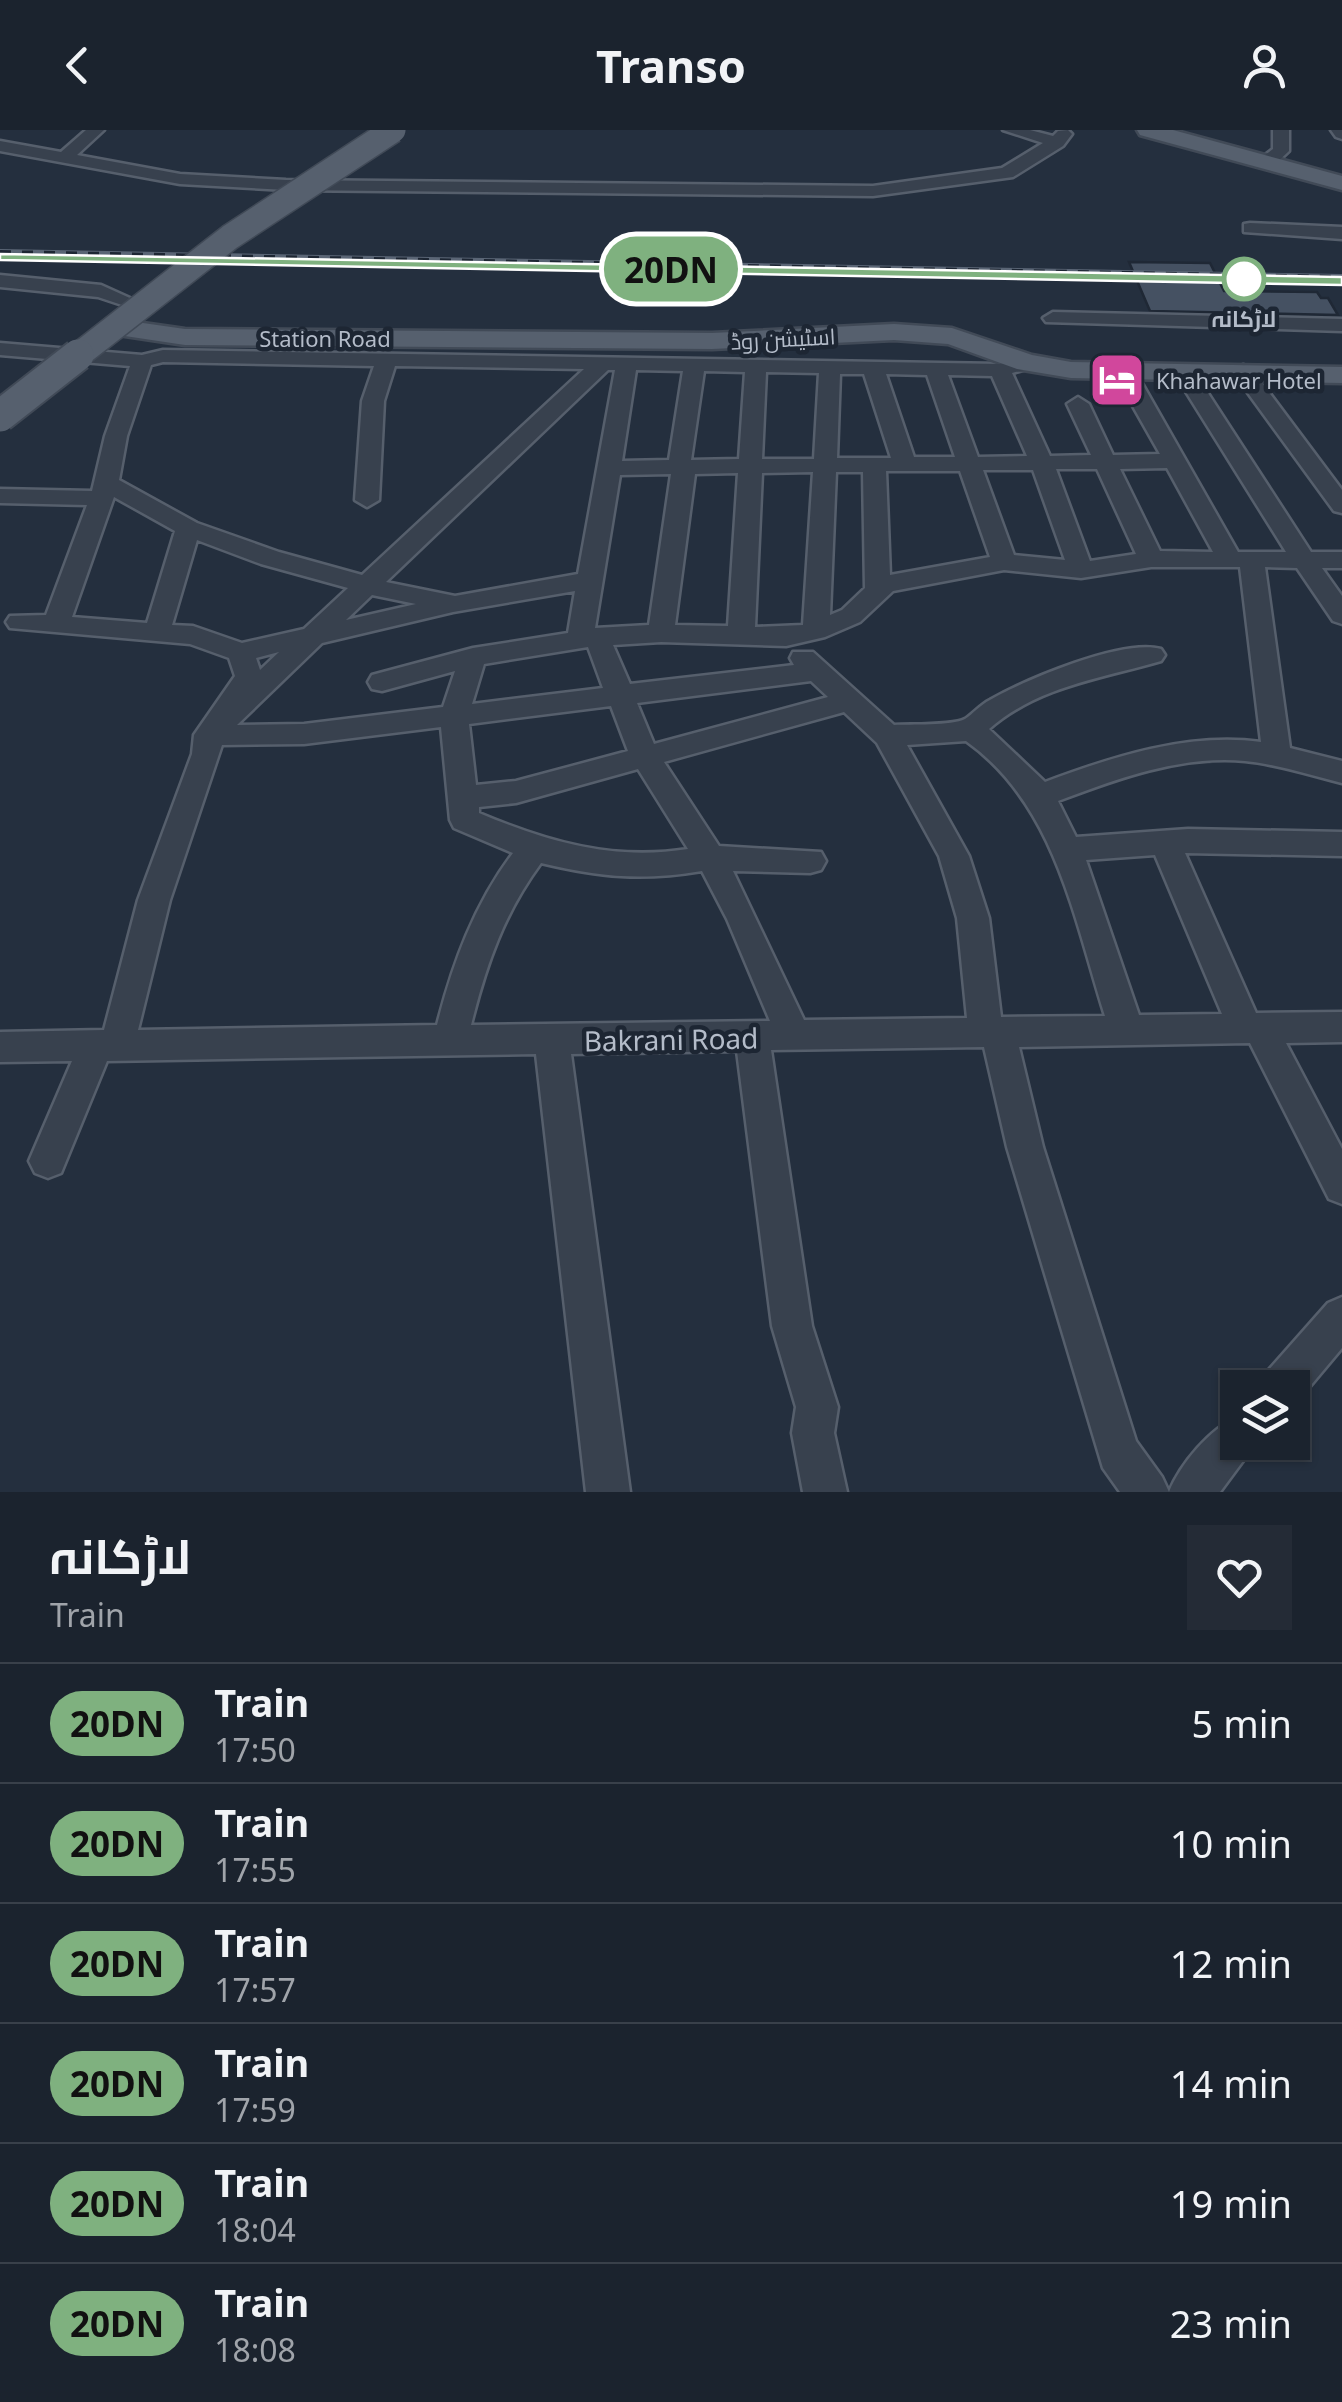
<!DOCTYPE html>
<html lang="en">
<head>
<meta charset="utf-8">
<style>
	body { margin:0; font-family:"Noto Sans",Cairo,sans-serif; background:#242b36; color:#f1f3f6; height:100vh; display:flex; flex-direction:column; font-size:38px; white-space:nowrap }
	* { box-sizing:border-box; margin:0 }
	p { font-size:32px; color:#a0a4aa }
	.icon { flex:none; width:55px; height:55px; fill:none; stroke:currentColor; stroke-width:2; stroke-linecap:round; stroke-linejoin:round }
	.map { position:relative; height:1362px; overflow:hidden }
	.details { display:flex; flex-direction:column; background:#1b232e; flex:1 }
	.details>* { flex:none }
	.badge { padding:0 20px; border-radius:32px; font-size:35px; line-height:65px }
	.controls { position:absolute; left:1220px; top:1240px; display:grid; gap:20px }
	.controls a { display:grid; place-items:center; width:90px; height:90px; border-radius:0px; background:#1b232e; box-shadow:0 2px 8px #0004,0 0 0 2px #39404a; font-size:50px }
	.map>.badge { position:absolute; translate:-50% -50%; box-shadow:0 0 0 5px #fff }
	.round { display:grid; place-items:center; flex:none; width:105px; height:105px; border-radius:0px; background:#242b36 }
	.overview { display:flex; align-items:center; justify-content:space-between; height:170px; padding:0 50px }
	h1 { font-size:48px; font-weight:700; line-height:75px }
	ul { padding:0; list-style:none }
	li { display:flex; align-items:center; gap:30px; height:120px; padding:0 50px; border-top:2px solid #39404a }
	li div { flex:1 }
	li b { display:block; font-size:38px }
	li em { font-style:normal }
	li .badge { min-width:110px; font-weight:700; text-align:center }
	header { display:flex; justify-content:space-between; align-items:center; height:130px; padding:0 50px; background:#1b232e; font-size:45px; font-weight:700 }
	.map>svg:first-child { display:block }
</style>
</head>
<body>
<header><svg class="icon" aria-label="back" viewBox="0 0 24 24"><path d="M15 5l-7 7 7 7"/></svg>Transo<svg class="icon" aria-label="person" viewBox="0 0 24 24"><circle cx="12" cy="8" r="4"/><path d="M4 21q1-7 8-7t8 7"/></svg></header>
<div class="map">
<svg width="1342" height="1362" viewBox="0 0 1342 1362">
	<rect width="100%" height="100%" fill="#242f3e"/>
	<path fill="#455162" stroke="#1f2835" stroke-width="2.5" d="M1129,132L1210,133L1224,161L1317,162L1321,168H1328L1338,185L1150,181Z"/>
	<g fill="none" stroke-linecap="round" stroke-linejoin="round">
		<g stroke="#565f6c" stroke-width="5">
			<path id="minor" d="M86,0H104L77,25L180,44L286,50L873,56L1002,38L1043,13L1003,0H1030L1053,6L1058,1L1068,0L1072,4L1063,16L1013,47L873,66L286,60L180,54L0,21V11L61,22Z
				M1273,0H1289V21L1272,37H1260V29L1273,19Z
				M1331,0H1342V9L1336,7Z
				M1250,93L1342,97V109L1244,102V94Z
				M0,145L101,155L132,169L122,175L98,167L0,157Z
				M1053,182L1342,189V201L1046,192L1043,188Z
				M0,213L142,225L163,220L1000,234L1027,227L1037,233L1034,237L1012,243L1050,326L1091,325L1067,274L1078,267L1089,274L1113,325L1160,324L1113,241L1124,235L1135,241L1238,422H1286L1173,241L1184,235L1191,237L1311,422H1342V438H1322L1342,466V494L1333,491L1297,438L1265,437L1290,618L1342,631V653C1310,645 1277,634 1245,631C1181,625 1116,649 1058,671L1076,707L1188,699L1342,702V726L1185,723L1256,883L1342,882V912L1286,913L1342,1019V1074L1329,1069L1250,913L1019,917L1043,1017L1136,1311L1162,1347L1169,1362H1120L1103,1338L1007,1017L984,917L771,920L812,1196L838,1277L834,1303L847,1362H803L792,1303L796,1277L772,1196L737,921L571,924L630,1362H586L536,924L107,931L61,1043L48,1048L35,1043L29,1031L72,931L0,932V902L104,900L138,770L192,624L194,605L235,546L229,528L190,514L10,498L6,492L10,486L46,485L87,375L0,373V359L92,361L105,306L130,236L0,225ZM163,232L374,236L362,271L355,370L367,377L379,370L384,271L395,236L584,239L362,445L279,422L197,393L119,350L127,306L151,235ZM608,240H615L578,444L455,466L386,452ZM636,240L683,241L669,330L622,331ZM704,241L745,242L739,329L691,330ZM766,242L819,243L814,329H762ZM840,244H864L891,328H837ZM886,244L927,245L955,327H914ZM948,245L992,246L1027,326L978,327ZM1167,338L1213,422L1160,421L1120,339ZM1056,339H1097L1136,424L1090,431ZM983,340H1033L1065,430L1014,425ZM886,341H960L990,427L890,445ZM813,342L803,495L755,497L762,343ZM836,342H863L865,458L842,480L830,485ZM738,343L728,496L675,495L695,344ZM671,344L649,495L595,498L620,345ZM114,367L175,401L147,493L72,487ZM197,410L261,434L348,458L304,499L242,513L193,496L172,495ZM1151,437H1240L1261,612C1188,602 1112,627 1045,652L989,599C1038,556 1103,548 1161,531L1165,525L1161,519C1123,508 1025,550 990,570C980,575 973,584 965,589C952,596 910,594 894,595L813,522H793L790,528L794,535L630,554L613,515L661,512L786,516L825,507L860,492L893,461L1004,440L1081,448ZM575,461L568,503L473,518L372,545L368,552L372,559L382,561L455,541L443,577L304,594L237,595L322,513L453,482ZM372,465L416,474L346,490ZM588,517L603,558L472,574L484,534ZM279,522L260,540L256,528ZM811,551L828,567L654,614L637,573ZM611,576L628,621L516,651L476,655L469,594ZM844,582L877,613L939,726L957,788L967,888L804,890L733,741L810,743L821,740L826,731L821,722L719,716L664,632ZM441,597L450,690L454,698L513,723C474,775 453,833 437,895L138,900L170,770L222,615L304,614ZM966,611C1055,674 1074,788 1105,886L1001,887L989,788L969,726L907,615ZM638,639L688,719C613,731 548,712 479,683V677L516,673ZM1155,725L1222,884L1139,885L1086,730ZM541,733C599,747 642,751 702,741L727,789L770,891L471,895C486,835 504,783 541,733Z
				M1243,235L1250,237L1342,360V383L1334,381L1232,241Z
				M1342,1167V1218L1296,1273L1292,1274V1258H1260L1266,1243L1328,1173Z
				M1238,1287V1312H1257L1220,1362H1169C1180,1335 1210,1298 1238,1287Z"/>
		</g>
		<g stroke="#414a57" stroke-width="5">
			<path id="major" d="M1137,0H1173L1342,46V60L1140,5Z
				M115,189L185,199L712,203L894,194L952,198L1032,225L1071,232L1342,237V253L1071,248L1017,239L948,214L894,210L712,219L185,215L105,203L101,197Z"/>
		</g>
		<use href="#minor" fill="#38414e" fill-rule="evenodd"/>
		<use href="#major" fill="#56606e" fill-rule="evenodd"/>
		<g stroke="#5a6575" stroke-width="6">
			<path id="rail" d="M0,122L1342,147"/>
		</g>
		<use href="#rail" stroke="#1d2633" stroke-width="4" stroke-dasharray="11" stroke-linecap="butt"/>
		<g stroke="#414a57" stroke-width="28" stroke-linecap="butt">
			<path id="major-bridge-far1" d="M75,228L230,107L393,0"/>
		</g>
		<g stroke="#414a57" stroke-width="35" stroke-linecap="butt">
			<path id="major-bridge" d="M0,286L78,225"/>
		</g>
		<use href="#major-bridge-far1" stroke="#56606e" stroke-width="25"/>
		<use href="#major-bridge" stroke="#56606e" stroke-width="31"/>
	</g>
	<path fill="#7fb17f" stroke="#fff" stroke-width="2.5" d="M0,124L1342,147V155L0,130Z"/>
	<defs>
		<g id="hotel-square" transform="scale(2.875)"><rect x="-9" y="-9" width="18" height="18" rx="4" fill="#d1479c" stroke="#1d2633"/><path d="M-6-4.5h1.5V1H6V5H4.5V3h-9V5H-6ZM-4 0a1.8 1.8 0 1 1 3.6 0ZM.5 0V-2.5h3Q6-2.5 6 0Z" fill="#fff"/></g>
	</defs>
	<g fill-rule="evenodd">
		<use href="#hotel-square" x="1117" y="250"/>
	</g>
	<circle fill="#fff" stroke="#7fb17f" stroke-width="5" cx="1244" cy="149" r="20"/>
	<g text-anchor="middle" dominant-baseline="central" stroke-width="9" stroke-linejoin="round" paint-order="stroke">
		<g font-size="22" font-weight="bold" fill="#b4bcc9" stroke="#1d2633">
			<text x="1244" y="188">لاڑکانہ</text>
		</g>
		<g font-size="22" fill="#b4bcc9" stroke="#1d2633">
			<text x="325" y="208">Station Road</text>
			<text transform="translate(783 208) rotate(-3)">اسٹیشن روڈ</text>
		</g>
		<g font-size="22" fill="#b4bcc9" stroke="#1d2633" text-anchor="start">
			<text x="1156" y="250">Khahawar Hotel</text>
		</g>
		<g font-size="28" fill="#b4bcc9" stroke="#1d2633">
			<text transform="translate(671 909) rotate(-1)">Bakrani Road</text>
		</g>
	</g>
</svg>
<div class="controls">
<a><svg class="icon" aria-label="layers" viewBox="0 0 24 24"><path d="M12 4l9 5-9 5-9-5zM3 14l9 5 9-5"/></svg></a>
</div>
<b class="badge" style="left:671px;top:139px;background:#7fb17f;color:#111">20DN</b>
</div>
<section class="details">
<div class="overview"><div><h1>لاڑکانہ</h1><p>Train</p></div><a class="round"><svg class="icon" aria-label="heart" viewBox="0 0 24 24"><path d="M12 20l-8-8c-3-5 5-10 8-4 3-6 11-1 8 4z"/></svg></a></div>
<ul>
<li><span class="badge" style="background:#7fb17f;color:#111">20DN</span><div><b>Train</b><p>17:50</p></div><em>5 min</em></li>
<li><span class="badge" style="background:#7fb17f;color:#111">20DN</span><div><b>Train</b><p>17:55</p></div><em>10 min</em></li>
<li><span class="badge" style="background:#7fb17f;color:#111">20DN</span><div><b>Train</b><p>17:57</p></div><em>12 min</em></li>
<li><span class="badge" style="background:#7fb17f;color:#111">20DN</span><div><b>Train</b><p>17:59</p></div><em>14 min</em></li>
<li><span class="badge" style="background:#7fb17f;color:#111">20DN</span><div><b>Train</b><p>18:04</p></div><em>19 min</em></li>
<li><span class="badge" style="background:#7fb17f;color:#111">20DN</span><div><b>Train</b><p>18:08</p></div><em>23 min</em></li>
</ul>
</section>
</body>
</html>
